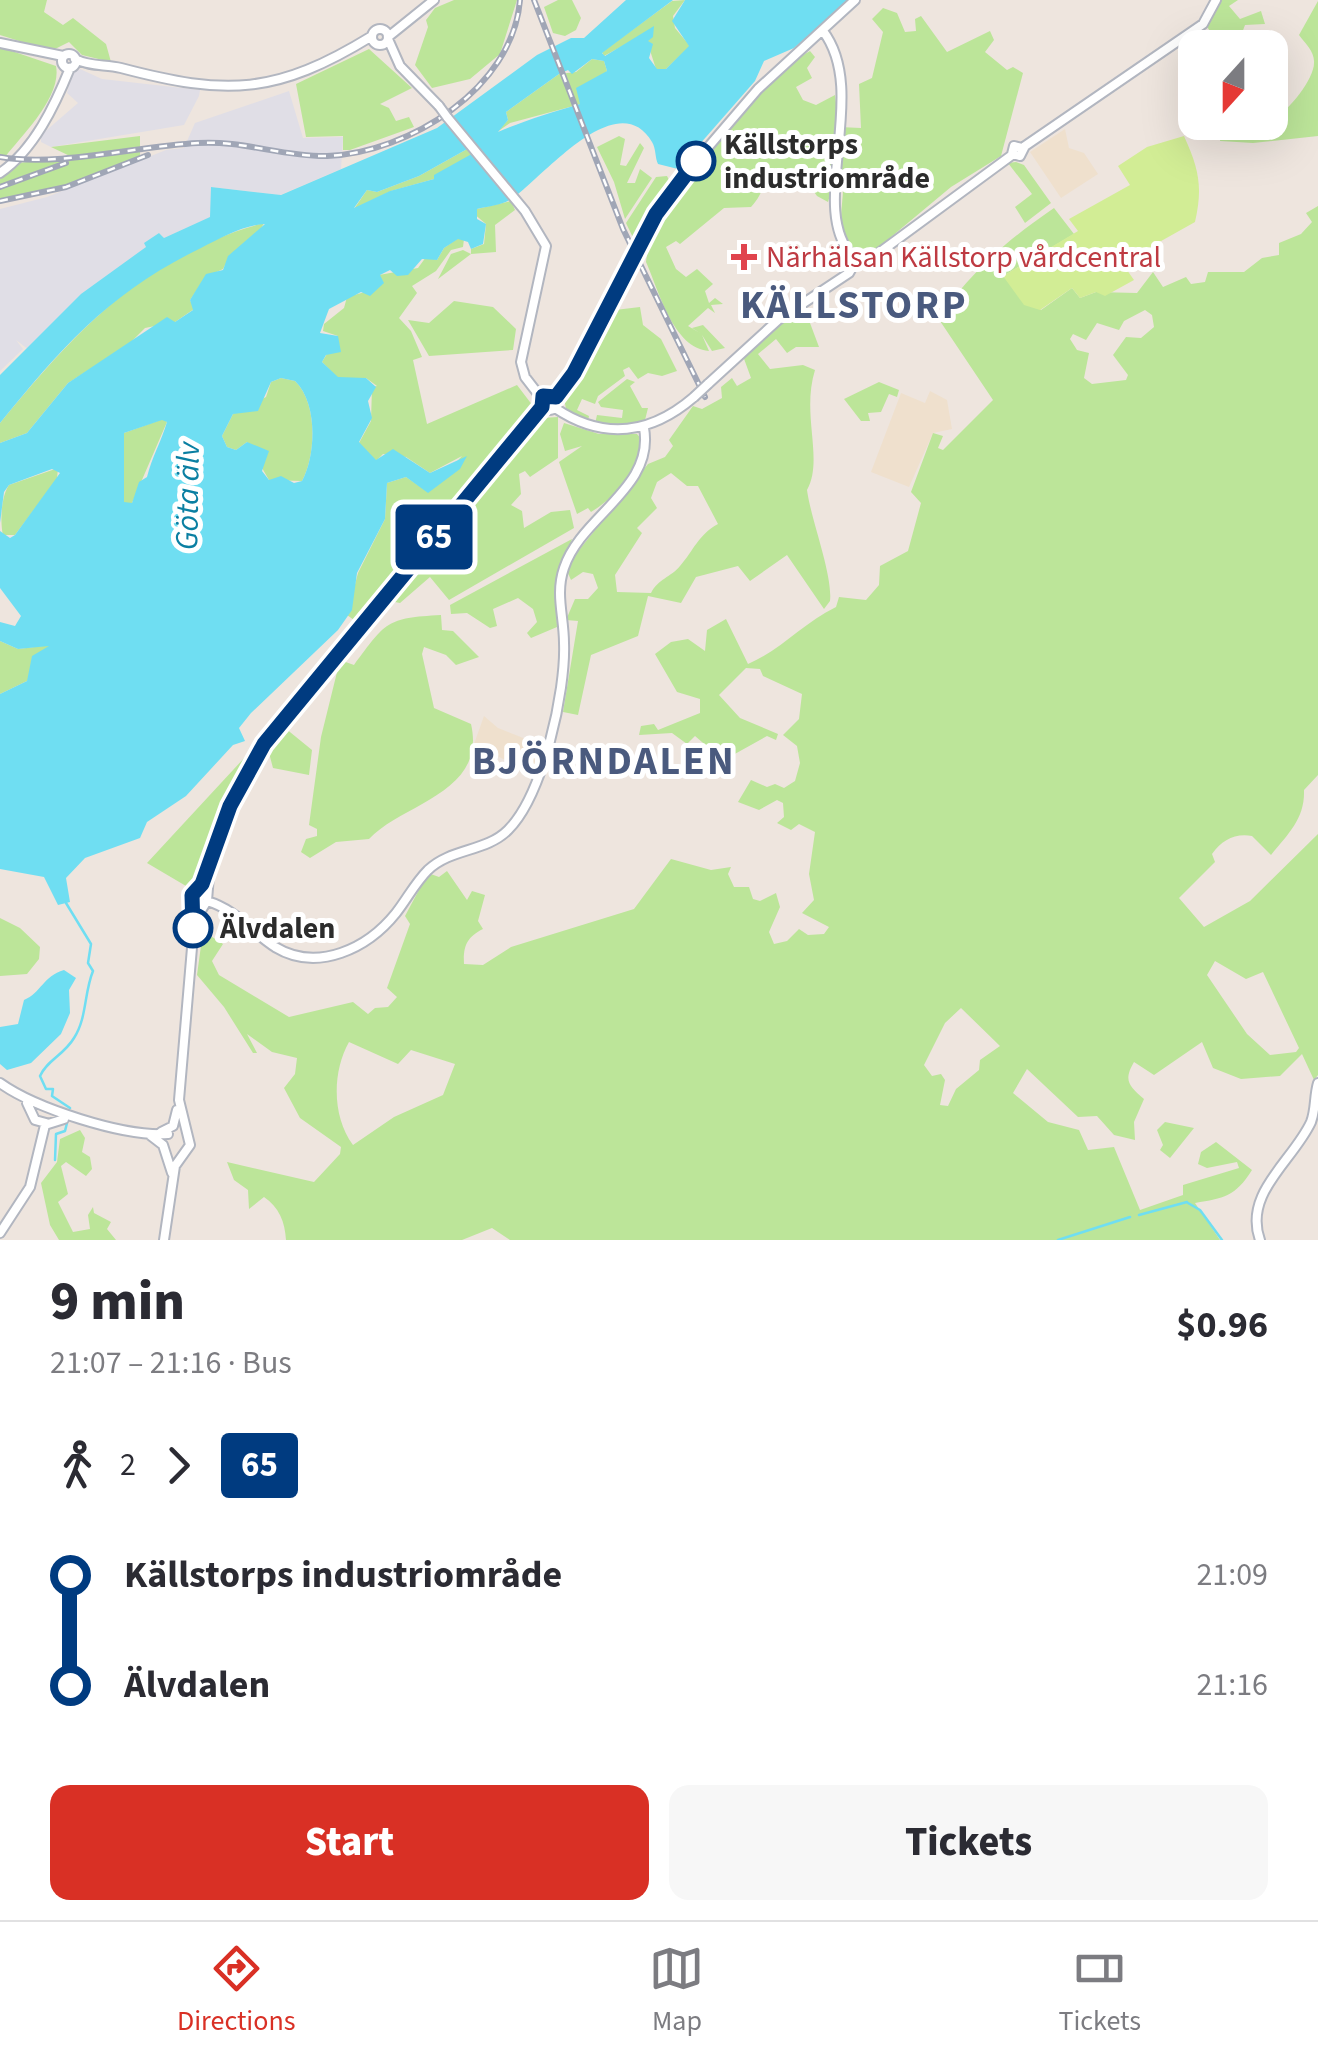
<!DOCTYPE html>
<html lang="en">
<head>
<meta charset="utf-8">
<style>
	body { margin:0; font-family:"Source Sans 3",sans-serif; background:#f7f7f7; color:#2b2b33; height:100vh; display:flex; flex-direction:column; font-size:38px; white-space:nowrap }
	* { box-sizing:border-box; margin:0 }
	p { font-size:32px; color:#7c7c81 }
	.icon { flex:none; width:55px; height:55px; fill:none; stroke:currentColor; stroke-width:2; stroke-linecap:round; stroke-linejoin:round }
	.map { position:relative; height:1240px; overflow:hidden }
	.sheet { display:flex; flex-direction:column; background:#fff; flex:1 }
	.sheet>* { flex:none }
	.badge { padding:0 20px; border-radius:8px; font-size:35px; line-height:65px }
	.needle { width:65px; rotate:201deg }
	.tools { position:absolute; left:1178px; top:30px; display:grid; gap:20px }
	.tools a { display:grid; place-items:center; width:110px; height:110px; border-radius:20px; background:#fff; box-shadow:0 10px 40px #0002; font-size:50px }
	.map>.badge { position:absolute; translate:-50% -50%; box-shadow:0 0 0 5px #fff }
	.legs { display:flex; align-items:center; gap:15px; height:110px; padding:0 50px; font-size:32px }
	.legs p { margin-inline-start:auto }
	.summary { display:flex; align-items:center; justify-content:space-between; height:170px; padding:0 50px }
	h1 { font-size:55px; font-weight:800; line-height:75px }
	.primary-button { display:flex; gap:20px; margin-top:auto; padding:20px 50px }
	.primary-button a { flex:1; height:115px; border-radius:20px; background:#d93025; color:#fff; font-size:40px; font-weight:800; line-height:115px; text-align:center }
	.primary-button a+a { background:#f7f7f7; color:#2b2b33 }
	ul { padding:0 50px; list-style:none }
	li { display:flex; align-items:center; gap:35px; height:110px; font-size:38px }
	li i { display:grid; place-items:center; width:15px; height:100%; margin:0 12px; background:currentColor }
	li i::after { content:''; width:25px; height:25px; margin:-12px; border:8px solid; border-radius:50%; background:#fff }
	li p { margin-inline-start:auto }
	li:first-child i { background:linear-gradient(#0000 50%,currentColor 0) }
	li:last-child i { background:linear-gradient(currentColor 50%,#0000 0) }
	.dock { display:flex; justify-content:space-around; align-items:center; height:140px; border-top:2px solid #e1e1e2; background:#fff; font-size:28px; color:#7c7c81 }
	.dock a { display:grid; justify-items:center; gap:5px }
	.dock .selected { color:#d93025 }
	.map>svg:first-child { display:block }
</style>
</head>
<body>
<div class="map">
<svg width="1318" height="1240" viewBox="0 0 1318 1240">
	<rect width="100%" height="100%" fill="#eee5de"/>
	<path fill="#e0dee6" d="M80,69L102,79L200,90L199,96L184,125L51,147L41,142V135L78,103L67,93L72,74Z
		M289,91L303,138L343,137L341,169L280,195L211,187V217L164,238L159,233L145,243L147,247L81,295L29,350L16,340L23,349L0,371V209L47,197L166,150L184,148L195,123Z"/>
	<path fill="#efe0cd" d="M1065,129L1069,148L1084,153L1098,174L1061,198L1030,152Z
		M930,391L947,400L952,429L933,433L909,487L871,472L901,393L925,403Z
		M484,716L498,728L541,745L532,774L474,744Z"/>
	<path fill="#bce599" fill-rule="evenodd" d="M0,0H47L44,12L63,25L73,18L106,44L111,62L82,55L69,42L51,51L0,35Z
		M454,0H517L500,54L470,79L432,88L415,65L428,27L426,20L435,8Z
		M558,0H572L581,18L576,30L565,36L553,33L544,7Z
		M685,0L673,16L675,28L690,46L666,69H656L647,41L639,37L604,56L602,52L672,1Z
		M1219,0H1238L1229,6L1240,19L1261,11L1265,24L1245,25L1239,41L1243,48L1220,47L1206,25Z
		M1318,1V136L1253,143L1220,141L1221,133L1233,130L1232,123C1241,122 1248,127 1256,127C1276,127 1314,83 1314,63C1315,52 1305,43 1299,35Z
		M883,8L897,13L905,32L916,31L915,19L921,16L947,52L990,31L994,40L985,52L1007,70L1013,67L1023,73L1001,156L951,187L873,252L864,254C829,241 845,207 843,181L835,178L828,202L817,196L800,172C760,164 770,188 751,207L724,208L680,244L676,241L666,247L676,269L686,277L697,269L713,284L705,291L709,303L715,298L723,304L711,305L715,313L708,308L688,326L700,333L692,328L703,325L725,348L712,351L702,335L709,351C673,348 659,291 646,262C648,218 771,71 810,51L815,57L807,68L812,78L796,87L803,100L816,105L835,95L839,127L861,128L859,84L872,78L883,32L872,19Z
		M0,47L56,66C62,97 22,135 5,157L0,155Z
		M369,49L412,88L380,104L389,108L396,121L409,117L414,127L350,150H343V136L306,137L296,84Z
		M592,59L604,61L607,71L581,104L510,123L497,132L508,120L506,112L559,74L576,72Z
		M140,136V156L59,188L0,199V179L18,163L72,157L51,147Z
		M619,136L625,139L620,165L626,166L640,143L644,148L627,183H635L640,169L652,178L625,219L614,182L597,147Z
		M469,148L477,151L434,179L391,191L354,209L367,190L377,192L419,176Z
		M1016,162L1024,165L1051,203L1025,223L1015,207L1032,194L1008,163Z
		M667,176L670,182L637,246L626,223L656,177Z
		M511,201L515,210L495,225L496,252L471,254L438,279L451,254L463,250L471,254V249L484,244L486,224L473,213L477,209Z
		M1318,206V775L1304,790C1305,818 1289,833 1271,855L1252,836C1235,833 1222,840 1212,854L1215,862L1179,898L1204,927L1250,901L1318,834V1075L1314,1080L1302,1054L1280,1076L1241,1079L1213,1068L1202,1042L1154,1075L1134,1062C1123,1081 1129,1086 1144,1099L1134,1122L1135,1140L1114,1135L1097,1116L1078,1117L1027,1069L1013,1093L1048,1122L1079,1130L1088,1150L1114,1147L1140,1210L1183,1195V1185L1239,1168L1237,1162L1207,1168L1198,1164L1201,1152L1216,1142L1252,1170C1235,1197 1224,1198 1195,1203L1220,1240H510L492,1228L462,1240H286C285,1222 279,1207 264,1197L249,1209L248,1190L234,1180L227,1162L314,1182L340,1154L341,1147L300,1118L284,1088L295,1074L297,1058L272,1052L247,1034L257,1053H253L224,1007L197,975L203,931L223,944L212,961L219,975L289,1017L353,1002L368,1014L375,1008L388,1007L397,997L387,988L410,924L405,916L428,873L439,877L447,871L467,900L472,891L485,895L478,921L483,929C467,937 463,946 464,964L483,965L511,947L634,909L671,859L711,870L731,867L728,874L734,887H749L753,899L760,901L776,893L780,907L769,932L774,944L787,941L799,929L808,935L824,934L829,927L802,913L814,900L809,874L815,832L799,824L791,830L777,823L784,817L783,803L777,800L759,810L738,802L751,780L767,787L775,784L784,788L795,781L800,763L797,746L783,735L799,719L802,694L763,676L760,669L746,668L719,695L740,718L778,734L776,740L767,736L724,760L725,775L717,771L709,748L695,736L687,744L672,733L639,735L641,726L654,724L658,730L700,713V699L677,692L655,654L671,642L688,639L705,651L707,630L726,619L748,664C781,650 803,623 836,607L839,597L866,600L879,585L880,566L908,551L921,503L911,492L933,433L943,436L938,448L943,450L993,400L938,318C974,270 1003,243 1054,208L1074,234L1003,276L1041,310L1072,288L1080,298L1096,292L1137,293L1153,272L1163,287L1186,277L1191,284L1205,282L1208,272H1244L1262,258L1279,255V243L1301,234L1312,222L1306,213ZM1145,310L1152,315L1154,327L1141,338L1126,337L1113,355L1128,375L1126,380L1092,384L1084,378L1089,353L1077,350L1070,339L1073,334L1086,340L1097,323L1119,330L1124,321ZM1215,961L1246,979L1263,972L1299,1048L1296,1052L1270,1055L1247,1034L1207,975ZM961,1008L1000,1046L980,1060L979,1070L956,1089L948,1106L940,1105L945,1080L941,1074L932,1076L924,1065L945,1023ZM349,1042L398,1064L411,1050L455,1064L443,1095L394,1117L353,1145C332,1117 332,1072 349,1042Z
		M264,223C256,241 232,249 223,269L206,277L190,300L194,309L175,322L145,328L127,346L68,383L27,433L0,443V423C75,332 145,254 264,223Z
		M457,239H464L463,247L451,250L436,271L412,286L417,293L399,318L411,331L422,357L413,360L427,424L517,385L533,406L354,620L347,615L358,573L385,519L387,483L406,477L428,492L462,456L430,473L406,457L383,454L376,461L359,443L371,421L372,387L377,386L366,378H338L322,362L338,336L323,331L324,324L344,308L347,297L365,292L379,275L418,268L426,257L437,260L444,248Z
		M454,301L493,307L516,329L513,350L429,356L408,320L429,323Z
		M640,307L643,325L661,339L677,371L662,376L648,373L638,379L629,367L623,370L625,376L598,396L595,404L582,399L577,410L589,416L588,421L566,409L564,398L615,310Z
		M794,313L807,315L819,347H796L787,353L776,339L758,354L770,369L803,365L815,370C801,415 824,459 807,490C811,520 833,575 830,601L824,609L787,555L750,581L738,566L696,577L681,603L648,596L638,636L591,655L578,715L563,712L578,621L566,620L575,599H588L598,588L593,574L583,572L571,580L567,571L575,555L648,464L665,457L673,446L669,440L693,406L702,409L722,398L721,387L732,378L737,386L751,378L743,356ZM671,473L687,486H698L718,524C698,535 694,550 680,566C671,577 658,579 651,593L617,592L615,575L642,533L637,528L657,508L651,498L657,482Z
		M281,378L295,381C318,403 316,455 302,481L269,480L247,442L236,450L227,447L222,436L233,414L266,397L271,382Z
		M627,379L635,382L630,386L642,408H648L645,420L620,426L595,424L597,415L622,418L623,410L601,407L598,402Z
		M879,382L899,390L897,397L889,394L881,412L868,413L870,421H861L844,399Z
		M558,417V458L530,477L525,471L519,474L521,494L511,505L522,511L524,528L551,512L570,510L574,528L449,600L430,577L400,603L395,602L392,593L542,418Z
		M163,419L167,422L132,503H124V433Z
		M564,423L599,434H637L642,440C640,471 617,496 591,512L588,508L577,514L559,462L582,446L565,451L560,434Z
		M58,468L57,479L15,535H3C0,523 1,496 9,485Z
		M572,539L556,593L557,627L531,638L527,633L537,622L533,609L518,598L493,609L497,626L490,628L467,613L451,614L450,605Z
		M441,615L442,630L453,631L479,657L456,665L446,655L424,647L422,654L434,708L471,724C487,793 403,803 369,839L336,842L310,858L301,852L306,839L317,836V829L309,825L321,737L340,660L354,665C386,622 386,618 441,615Z
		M0,641L18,649L51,645L27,681L0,694Z
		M285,728L312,750L309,775L273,768L269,753Z
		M258,743L239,770L196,879L186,886L147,863Z
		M0,918L20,928L40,947L39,959L27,974L0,976Z
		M1165,1122L1194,1128L1170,1158L1160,1150L1163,1145L1157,1130Z
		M80,1130L85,1138L82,1152L90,1157L92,1169L86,1176L66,1162L61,1166L68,1194L58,1202L73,1232L90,1229L88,1215L93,1207L94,1213L111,1222L107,1229L116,1240H59L50,1225L41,1183L57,1162L60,1139Z"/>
	<path fill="#d2ed95" d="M1184,136C1199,169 1203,187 1195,222L1122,263L1134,280L1105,296L1096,292L1080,298L1072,288L1040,310L1024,305L1003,276L1078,231L1069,219L1130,185L1118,166L1147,147Z"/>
	<path fill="#6fdef2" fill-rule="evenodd" d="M626,0H673L602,53L605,56L654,26L653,37L648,41L653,44L649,58L657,69H666L689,46L672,21L685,0H850L794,48L764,61L755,81L678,169L658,164C655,158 656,148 652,142C618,84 543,177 514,197C504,205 489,206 477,209V219L486,224L483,244L471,249L468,242L458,239L444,248L437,260L422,259L408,275L397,276L390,270L380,275L384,283L370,296L361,292L329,309L320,333L338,336L341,352L326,355L322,362L338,377L366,378L376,387L368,401L372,418L359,442L376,460L393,449L430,473L467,456L460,469L428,493L406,477L387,483L385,519L357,573L352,610L338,630L251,713L239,728L245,741L233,745L186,796L147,822L140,838L85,858L66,878L70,902L58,905L44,877L0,869V694L27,681L32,656L49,646L18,649L0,641V622L15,626L21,616L0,588V531L10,538L15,535L60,473L52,469L9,485L4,492L0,523V443L27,433L68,383L167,317L175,322L193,310L190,300L206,274L223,270L228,256L265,224C244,225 221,238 201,248C110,292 63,346 0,423V375L81,294L146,247L144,243L159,233L164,238L210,217L211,187L281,195L437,128L537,55L571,38H584ZM592,59L604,61L607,71L576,88L580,104C552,112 521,122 498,132L508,120L506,112L559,74L568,70L572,74ZM469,148L477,151L434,175V179L390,191L354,208L367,190L377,192L419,176ZM281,378L295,381C318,403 316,455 302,481L294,483L281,476L269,480L262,471L269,451L247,442L236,450L227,447L222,436L233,414L258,411L271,382ZM162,420L167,422C161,442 152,457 147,477L139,482L132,503L124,502V433Z
		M64,970L76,978L69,990L70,1013L61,1034L31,1063L7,1070L0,1064V1027L18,1024L24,1000C41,993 43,976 64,970Z"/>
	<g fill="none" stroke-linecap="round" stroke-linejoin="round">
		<path stroke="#6fdef2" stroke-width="2.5" d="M66,903L91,944L88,963L93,971C84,993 87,1018 74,1038C64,1055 47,1060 40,1076L46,1089H53L52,1096L70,1108
			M55,1160L56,1134L65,1131L67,1123
			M1188,1203L1200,1210L1222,1240
			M1139,1215L1187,1202
			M1058,1240L1130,1217"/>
		<g stroke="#b2b6c0" stroke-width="12">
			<path id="secondary" d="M372 37a8 8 0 1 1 16 0a8 8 0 1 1-16 0Z
				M823,31C871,94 805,209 854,258L876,255L1012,155
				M388,37L434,0
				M388,39L400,66L439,106
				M0,43L63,56
				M62 61a7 7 0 1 1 14 0a7 7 0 1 1-14 0Z
				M75,59C91,67 105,64 121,68C227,96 276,95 372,36
				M447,117L525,211L546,246L521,362L525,377L542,399
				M1022,148L1014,146L1012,154L1020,156L1025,146L1203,24L1216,0
				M0,173C34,150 55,105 70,68
				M647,231L679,181L758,89L855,0
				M708,384L778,320L849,273L857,259
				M541 402a8 8 0 1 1 16 0a8 8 0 1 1-16 0Z
				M556,397L581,363L626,278
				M555,408C604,441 651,434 694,397
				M207,901C237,910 250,931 275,947C318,973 368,948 396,913C407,899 415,883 428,870C451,848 486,852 508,830C543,795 566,691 564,643C564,616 555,594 564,568C581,516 655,488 644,428
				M197,917L207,901L209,875
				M0,1083C35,1108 123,1137 168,1134
				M27,1103L35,1120L46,1123
				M161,1132L173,1126L177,1110
				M150,1135L163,1145L172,1173
				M0,1233L30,1187L45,1125L64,1119
				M164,1240L175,1166L190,1145L179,1100L193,936L191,897L203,884L218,835L242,783L282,720L542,407
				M1260,1240C1243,1193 1293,1161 1311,1122C1316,1109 1314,1096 1318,1083"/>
		</g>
		<use href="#secondary" stroke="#fff" stroke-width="8"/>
		<g stroke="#a0a6b6" stroke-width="6">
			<path id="rail" d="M534,0L623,229L705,397
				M0,157C60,167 137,146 198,143C241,140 284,157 327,156C409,153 513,88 520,0
				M0,187L66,163
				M0,201L66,187L148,155"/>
		</g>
		<use href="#rail" stroke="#fff" stroke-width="2.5" stroke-dasharray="8" stroke-linecap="butt"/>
		<g stroke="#b2b6c0" stroke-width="12" stroke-linecap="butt">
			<path id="secondary-bridge" d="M439,106L447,117
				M626,278L647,231
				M694,397L708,384"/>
		</g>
		<use href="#secondary-bridge" stroke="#fff" stroke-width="8"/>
	</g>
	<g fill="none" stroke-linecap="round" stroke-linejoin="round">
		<g stroke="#fff" stroke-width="22">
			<path id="line-1" d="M193,928L192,895L202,884L230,806L264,744L542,407L543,396L556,397L574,373L656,214L696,161"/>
		</g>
		<use href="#line-1" stroke="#003b80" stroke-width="15"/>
	</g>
	<g fill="#fff" stroke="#003b80" stroke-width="5">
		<circle cx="696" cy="161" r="18"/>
		<circle cx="193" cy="928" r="18"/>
	</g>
	<path fill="#e0444e" stroke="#fff" stroke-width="4" d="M739 242h10v10h10v10h-10v10h-10v-10h-10v-10h10z"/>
	<g text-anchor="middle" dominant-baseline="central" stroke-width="10" stroke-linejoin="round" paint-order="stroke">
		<g font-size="30" font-weight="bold" fill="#2c2c2c" stroke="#fff" text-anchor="start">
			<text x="724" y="144">Källstorps<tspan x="724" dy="34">industriområde</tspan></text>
			<text x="220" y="928">Älvdalen</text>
		</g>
		<g font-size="30" fill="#be3a42" stroke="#fff" text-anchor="start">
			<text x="766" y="257">Närhälsan Källstorp vårdcentral</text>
		</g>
		<g font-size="32" font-style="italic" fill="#0a7fa2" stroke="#fff">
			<text transform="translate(188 496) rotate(-89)">Göta älv</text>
		</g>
		<g font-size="40" font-weight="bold" letter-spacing="2.5" fill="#4a5a7e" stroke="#fff">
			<text x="854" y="305">KÄLLSTORP</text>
			<text x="604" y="761">BJÖRNDALEN</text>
		</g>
	</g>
</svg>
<div class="tools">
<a><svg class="needle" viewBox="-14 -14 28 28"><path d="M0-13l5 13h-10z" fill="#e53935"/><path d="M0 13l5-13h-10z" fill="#7c7c81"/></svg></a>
</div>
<b class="badge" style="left:434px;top:537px;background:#003b80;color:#fff">65</b>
</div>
<section class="sheet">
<div class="summary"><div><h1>9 min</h1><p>21:07 – 21:16 · Bus</p></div><b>$0.96</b></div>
<div class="legs"><svg class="icon" aria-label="walk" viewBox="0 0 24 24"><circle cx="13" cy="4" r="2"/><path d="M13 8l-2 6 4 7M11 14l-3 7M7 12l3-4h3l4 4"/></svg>2<svg class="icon" aria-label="forward" viewBox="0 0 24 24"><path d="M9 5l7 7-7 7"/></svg><b class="badge" style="background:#003b80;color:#fff">65</b></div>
<ul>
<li><i style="color:#003b80"></i><b>Källstorps industriområde</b><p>21:09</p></li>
<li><i style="color:#003b80"></i><b>Älvdalen</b><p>21:16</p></li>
</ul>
<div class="primary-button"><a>Start</a><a>Tickets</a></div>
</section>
<nav class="dock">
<a class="selected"><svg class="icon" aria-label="directions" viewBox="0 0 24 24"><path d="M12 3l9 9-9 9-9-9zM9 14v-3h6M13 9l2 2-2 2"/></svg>Directions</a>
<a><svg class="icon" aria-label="map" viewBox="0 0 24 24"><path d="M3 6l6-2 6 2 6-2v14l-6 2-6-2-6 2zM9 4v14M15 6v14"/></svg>Map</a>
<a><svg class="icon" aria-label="tickets" viewBox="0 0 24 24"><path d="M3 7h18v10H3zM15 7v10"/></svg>Tickets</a>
</nav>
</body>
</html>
